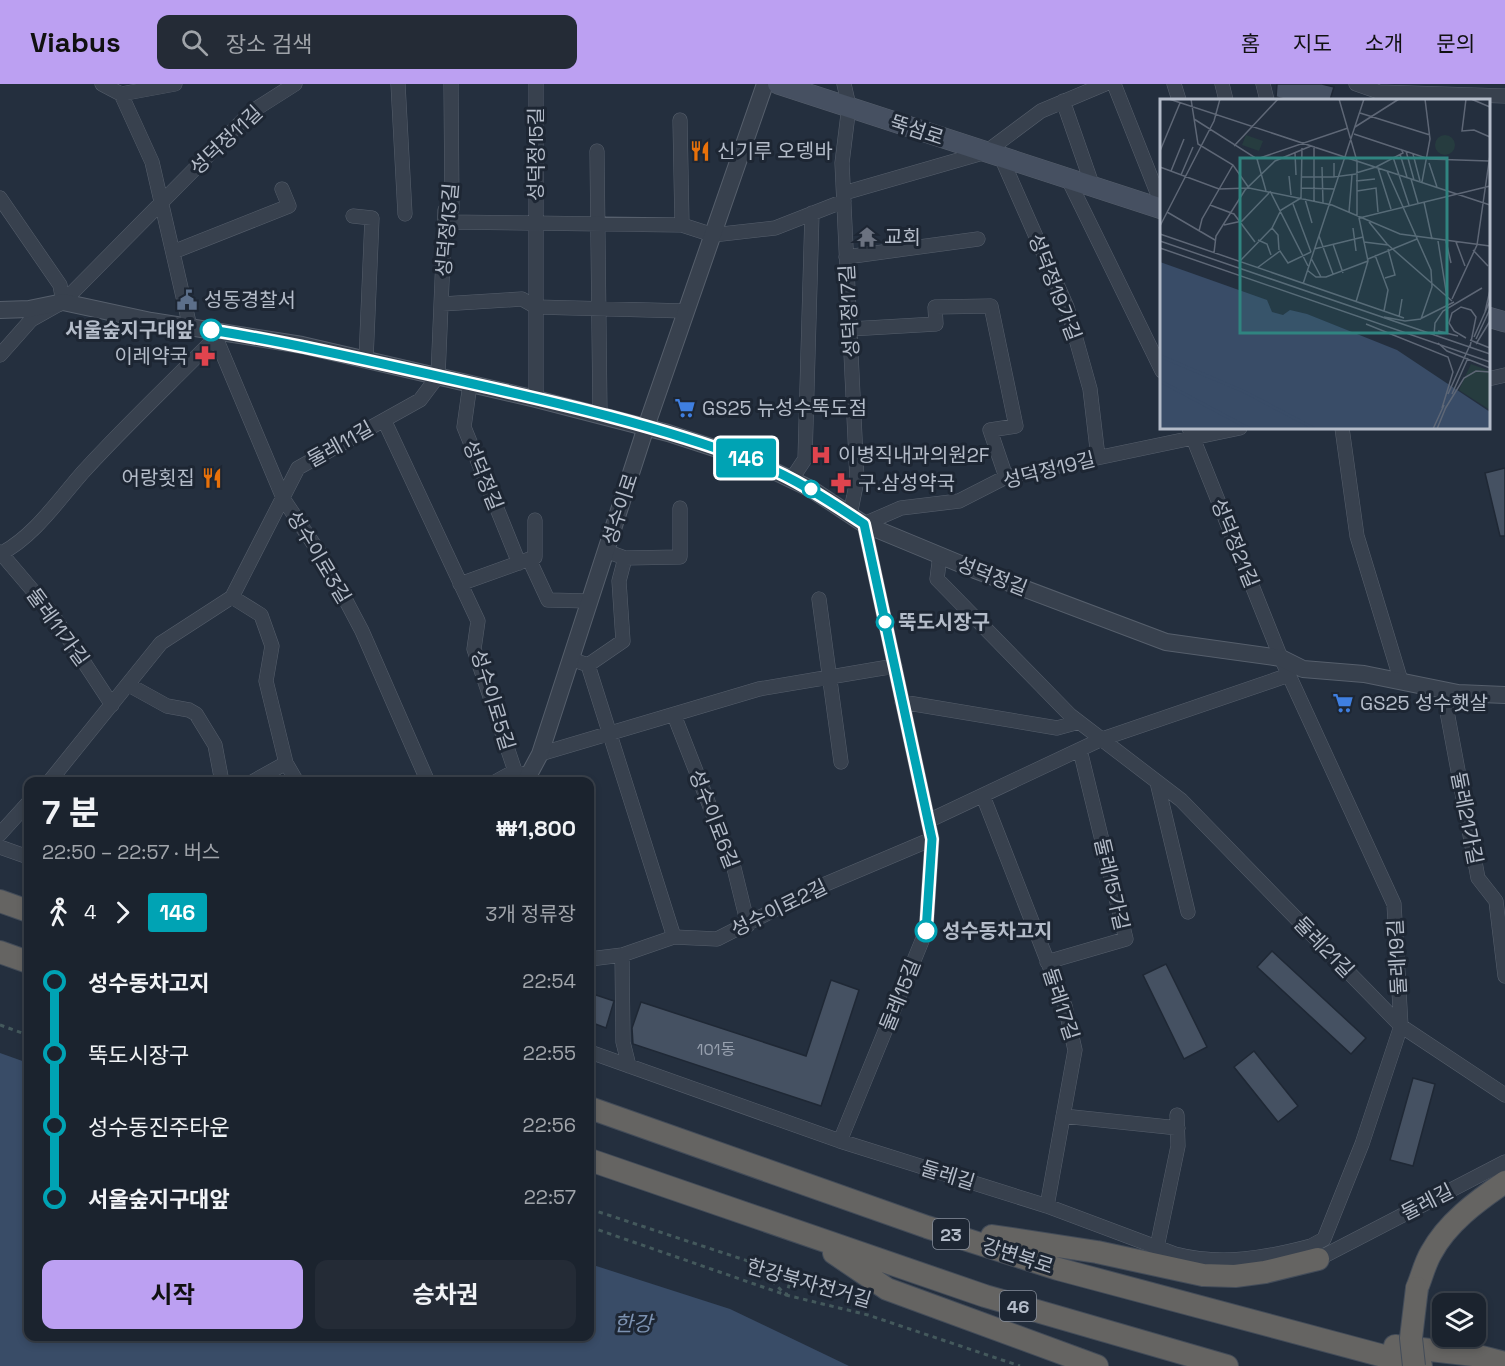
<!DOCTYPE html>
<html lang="ko">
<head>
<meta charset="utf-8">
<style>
	body { margin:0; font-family:"Space Grotesk","Noto Sans KR",sans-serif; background:#242b36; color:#f1f3f6; height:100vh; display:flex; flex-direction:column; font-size:22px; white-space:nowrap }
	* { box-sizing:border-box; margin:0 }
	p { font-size:20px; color:#a0a4aa }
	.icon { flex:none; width:33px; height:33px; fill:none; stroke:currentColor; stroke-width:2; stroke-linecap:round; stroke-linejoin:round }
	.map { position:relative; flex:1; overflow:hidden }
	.drawer { position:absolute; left:24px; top:693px; width:570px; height:564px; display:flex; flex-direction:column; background:#1b232e; border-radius:12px; box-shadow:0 3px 9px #0003,0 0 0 2px #39404a }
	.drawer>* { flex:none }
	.badge { padding:0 12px; border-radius:4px; font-size:21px; line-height:39px }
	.fabs { position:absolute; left:1432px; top:1209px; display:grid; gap:12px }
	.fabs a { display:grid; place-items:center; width:54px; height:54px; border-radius:12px; background:#1b232e; box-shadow:0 3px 9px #0003,0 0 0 2px #39404a; font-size:30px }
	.map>.badge { position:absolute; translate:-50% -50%; box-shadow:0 0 0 3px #fff }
	.legs { display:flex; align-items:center; gap:9px; height:66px; padding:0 18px; font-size:20px }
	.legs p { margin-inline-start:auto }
	.head { display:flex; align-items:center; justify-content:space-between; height:102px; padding:0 18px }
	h1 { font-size:33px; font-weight:700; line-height:45px }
	.cta { display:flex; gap:12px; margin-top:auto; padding:12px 18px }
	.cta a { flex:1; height:69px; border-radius:12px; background:#bca0f2; color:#111; font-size:24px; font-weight:700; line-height:69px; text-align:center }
	.cta a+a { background:#242b36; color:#f1f3f6 }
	ul { padding:0 18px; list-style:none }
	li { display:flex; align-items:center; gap:21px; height:72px; font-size:22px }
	li i { display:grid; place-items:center; width:9px; height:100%; margin:0 8px; background:currentColor }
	li i::after { content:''; width:15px; height:15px; margin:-8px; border:4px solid; border-radius:50%; background:#1b232e }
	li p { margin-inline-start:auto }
	li:first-child i { background:linear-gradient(#0000 50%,currentColor 0) }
	li:last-child i { background:linear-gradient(currentColor 50%,#0000 0) }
	header { display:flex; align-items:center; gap:36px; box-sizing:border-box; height:84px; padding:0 30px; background:#bca0f2; color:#111 }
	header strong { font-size:28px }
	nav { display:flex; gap:33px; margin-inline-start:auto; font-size:21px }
	.search { width:420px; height:54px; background:#242b36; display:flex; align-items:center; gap:15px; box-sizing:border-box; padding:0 21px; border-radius:12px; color:#a0a4aa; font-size:22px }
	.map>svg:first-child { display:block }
</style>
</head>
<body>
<header>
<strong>Viabus</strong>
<div class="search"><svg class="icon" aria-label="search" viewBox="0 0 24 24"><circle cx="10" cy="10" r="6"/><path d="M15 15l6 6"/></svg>장소 검색</div>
<nav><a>홈</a><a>지도</a><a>소개</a><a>문의</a></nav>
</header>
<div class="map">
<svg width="1505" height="1282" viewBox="0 0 1505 1282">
	<rect width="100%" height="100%" fill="#242f3e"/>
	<path fill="#394c67" d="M0,969L28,979V1252H590V1180L730,1225L849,1282H0Z"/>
	<path fill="#455162" stroke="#1f2835" stroke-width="1.5" d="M1277,0H1322L1334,3L1330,16H1288L1276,13Z
		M1505,384V452H1500L1485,389Z
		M1272,867L1366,954L1351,970L1257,883Z
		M1166,880L1207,963L1184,975L1143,891Z
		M831,896L859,906L821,1022L633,960L632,944L641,918L806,972Z
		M590,909L614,917L606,944L590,938Z
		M1254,967L1298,1022L1278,1038L1234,983Z
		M1413,994L1435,1000L1413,1082L1390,1076Z"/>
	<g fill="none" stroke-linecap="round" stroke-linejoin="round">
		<g stroke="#565f6c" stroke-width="15">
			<path id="minor" d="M102,0L121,10L175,0
				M398,0L405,130
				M536,0V315
				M844,0L849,22L842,79L857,396L850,431
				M1114,0L1162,121
				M1174,0L1179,16
				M1222,0L1226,16
				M1263,0L1267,16
				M1356,0L1379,8L1505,12
				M121,10L152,78L190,243
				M1063,17L1093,103
				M680,36L682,141L713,151L775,144L844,117
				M597,67L600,331
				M1001,73L1067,223L1090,305L1098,373
				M1068,95L1162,287
				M844,109L986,68L1041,27L1105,0
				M0,114L60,201L63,218
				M353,132L372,134L366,276
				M445,138L682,141
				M173,168L289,122L282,105
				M846,173L978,155
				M442,220L522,215L536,223L686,227
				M850,245L936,240L935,223L991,222L1016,342L990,346L1006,393
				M213,247L284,416L325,477L362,547L428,698
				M0,271L31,236L63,218L251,28L295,0
				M1488,295L1505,291
				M470,300L464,343L519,479
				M384,336L478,537L474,565L515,687L527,692
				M1189,344L1281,574L1394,820L1401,942L1362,1060L1324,1155L1311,1162L1318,1175L1505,1078
				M1342,344L1357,452L1401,597
				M791,396L805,375L812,129
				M606,467L625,474L680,473V424
				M0,468L51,528L112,621
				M0,470C34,453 59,415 84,387C126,341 172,298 216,253
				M940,471L937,495L1070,631L1181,716L1401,942L1505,1011
				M529,475L548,516L590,517
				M460,500L535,473V436
				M232,513L261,531L272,562L266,597L286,679
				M819,515L841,678
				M571,575L588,581L674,853
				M588,581L623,557L619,497L625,474
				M129,601L167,622L189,626L196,630L215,661L222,698
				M1443,606L1478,794L1496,817L1505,892
				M902,618L1057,644L1079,638
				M674,631L734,784L748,841
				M540,670L759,605L895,582
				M49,698L161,559L232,513L298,384L420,316L438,292L445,126L452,125L451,0
				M252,698L286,679L297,698
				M495,698L515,687
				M1157,698L1188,828
				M983,712L1065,922L1075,966L1047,1122
				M928,737L1102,655L1289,591
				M0,750L28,719
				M0,763L28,773
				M622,871L623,958L629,982
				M590,875L622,871L674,853L717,855L821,802L932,755
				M1047,878L1126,855L1080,666
				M590,968L840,1057L1047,1122L1175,1170C1221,1182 1266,1174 1311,1162
				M1063,1032L1178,1044
				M840,1057L926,847L932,755L864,440L901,424L959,417L1006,393L1240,344
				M1157,1163L1178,1062L1177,1031"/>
		</g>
		<g stroke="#565f6c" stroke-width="18">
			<path id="tertiary" d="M0,226L29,225L63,218L151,237L302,261L536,315L668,349L751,376L811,405L864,440L975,486L1166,558L1281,574L1303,585L1364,590L1458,609L1505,611
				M525,698L540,670L646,343L765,0"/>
		</g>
		<g stroke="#565f6c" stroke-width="21">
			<path id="secondary" d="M778,0L1162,125
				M1488,233L1505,238"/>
		</g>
		<g stroke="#434c59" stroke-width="24">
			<path id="trunk" d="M0,817L28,827
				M0,868L28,878
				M590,1024L927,1143L1058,1185L1421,1282
				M590,1076L985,1212L1227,1282
				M992,1152L1097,1168L1203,1191L1235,1192L1265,1188L1318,1175
				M834,1169L887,1205L1097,1282
				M1417,1204C1422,1192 1425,1179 1431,1169C1447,1139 1477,1117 1505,1098
				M1395,1262L1474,1271L1505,1279"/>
		</g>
		<path stroke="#44595c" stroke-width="3" stroke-dasharray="4.5 4.5" stroke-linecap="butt" d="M0,941L28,951
			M590,1125L754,1179L786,1211L791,1195
			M590,1143L786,1211L868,1231L1020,1282"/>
		<use href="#minor" stroke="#38414e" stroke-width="14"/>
		<use href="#tertiary" stroke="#38414e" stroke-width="16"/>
		<use href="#secondary" stroke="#465061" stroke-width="20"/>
		<use href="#trunk" stroke="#656462" stroke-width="22"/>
		<g stroke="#434c59" stroke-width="24" stroke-linecap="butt">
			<path id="trunk-bridge" d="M1414,1282L1411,1254L1417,1204"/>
		</g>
		<use href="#trunk-bridge" stroke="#656462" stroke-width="22"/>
	</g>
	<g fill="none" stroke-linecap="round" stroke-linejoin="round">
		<g stroke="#fff" stroke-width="14">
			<path id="line-1" d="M211,246C298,260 383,280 469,299C563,320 659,342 749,376C790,391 828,416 864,440L932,755L926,847"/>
		</g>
		<use href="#line-1" stroke="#00a3b4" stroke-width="9"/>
	</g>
	<defs>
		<g id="restaurant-bare" transform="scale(1.62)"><path d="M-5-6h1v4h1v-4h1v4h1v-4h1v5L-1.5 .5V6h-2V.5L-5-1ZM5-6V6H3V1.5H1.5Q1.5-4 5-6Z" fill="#e8710a" stroke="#1d2633" stroke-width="2.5" paint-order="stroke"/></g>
		<g id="temple-bare" transform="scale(1.62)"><path d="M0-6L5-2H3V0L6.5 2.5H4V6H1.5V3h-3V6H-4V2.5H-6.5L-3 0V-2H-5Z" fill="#6b7280" stroke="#1d2633" stroke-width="2.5" paint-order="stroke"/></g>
		<g id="civic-bare" transform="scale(1.62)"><path d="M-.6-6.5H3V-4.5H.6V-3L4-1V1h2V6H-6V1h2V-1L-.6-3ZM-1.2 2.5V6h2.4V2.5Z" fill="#5c6f8a" stroke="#1d2633" stroke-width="2.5" paint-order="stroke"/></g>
		<g id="pharmacy-bare" transform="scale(1.62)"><path d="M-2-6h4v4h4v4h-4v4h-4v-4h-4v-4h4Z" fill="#e0444e" stroke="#1d2633" stroke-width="2.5" paint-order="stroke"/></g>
		<g id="supermarket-bare" transform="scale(1.62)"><path d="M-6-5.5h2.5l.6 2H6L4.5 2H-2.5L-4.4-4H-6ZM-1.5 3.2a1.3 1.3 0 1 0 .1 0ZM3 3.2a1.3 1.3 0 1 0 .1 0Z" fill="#3f7fe0" stroke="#1d2633" stroke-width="2.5" paint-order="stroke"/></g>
		<g id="hospital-bare" transform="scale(1.62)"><path d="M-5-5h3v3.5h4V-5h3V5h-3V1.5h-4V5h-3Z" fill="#e0444e" stroke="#1d2633" stroke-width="2.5" paint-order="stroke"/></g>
	</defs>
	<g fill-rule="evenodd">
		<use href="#restaurant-bare" x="700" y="67"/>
		<use href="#temple-bare" x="867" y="153"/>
		<use href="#civic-bare" x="187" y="216"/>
		<use href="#pharmacy-bare" x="205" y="272"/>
		<use href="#supermarket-bare" x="685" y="324"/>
		<use href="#hospital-bare" x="821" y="371"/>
		<use href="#restaurant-bare" x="212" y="394"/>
		<use href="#pharmacy-bare" x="841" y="399"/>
		<use href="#supermarket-bare" x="1343" y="619"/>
	</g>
	<g fill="#fff" stroke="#00a3b4" stroke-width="3">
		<circle cx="211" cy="246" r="10"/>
		<circle cx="811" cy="405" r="8"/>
		<circle cx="885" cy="538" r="8"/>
		<circle cx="926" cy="847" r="10"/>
	</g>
	<g text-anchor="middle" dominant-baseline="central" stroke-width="6" stroke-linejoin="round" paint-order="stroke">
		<g font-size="16" fill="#98a1af">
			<text x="716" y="965">101동</text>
		</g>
		<g fill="#1d2633" stroke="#878f9c" stroke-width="1.5">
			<rect x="933" y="1135" width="36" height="30" rx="4.5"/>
			<rect x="1000" y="1207" width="36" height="30" rx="4.5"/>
		</g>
		<g font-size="18" font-weight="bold" fill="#b4bcc9">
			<text x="951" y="1150">23</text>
			<text x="1018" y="1222">46</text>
		</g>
		<g font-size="20" fill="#b4bcc9" stroke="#1d2633">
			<text transform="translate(917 46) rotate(18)">뚝섬로</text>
			<text transform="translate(226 56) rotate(-43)">성덕정11길</text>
			<text transform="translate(536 70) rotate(-90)">성덕정15길</text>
			<text transform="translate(447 146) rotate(-85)">성덕정13길</text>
			<text transform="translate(1055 203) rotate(69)">성덕정19가길</text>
			<text transform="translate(849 227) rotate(-93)">성덕정17길</text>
			<text transform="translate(340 360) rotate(-29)">둘레11길</text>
			<text transform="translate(1049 386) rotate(-14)">성덕정19길</text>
			<text transform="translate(483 391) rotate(68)">성덕정길</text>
			<text transform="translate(620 425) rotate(-72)">성수이로</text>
			<text transform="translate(1235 459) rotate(68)">성덕정21길</text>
			<text transform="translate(319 473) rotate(59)">성수이로3길</text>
			<text transform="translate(992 492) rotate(21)">성덕정길</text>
			<text transform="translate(58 543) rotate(54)">둘레11가길</text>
			<text transform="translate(493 616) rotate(73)">성수이로5길</text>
			<text transform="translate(1467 734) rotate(79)">둘레21가길</text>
			<text transform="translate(714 735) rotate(69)">성수이로6길</text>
			<text transform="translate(1112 800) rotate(77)">둘레15가길</text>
			<text transform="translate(779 824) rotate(-26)">성수이로2길</text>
			<text transform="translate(1324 863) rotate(46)">둘레21길</text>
			<text transform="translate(1397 873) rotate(-93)">둘레19길</text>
			<text transform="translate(900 911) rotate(-68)">둘레15길</text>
			<text transform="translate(1061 920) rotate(72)">둘레17길</text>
			<text transform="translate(948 1091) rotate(17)">둘레길</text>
			<text transform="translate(1427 1118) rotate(-27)">둘레길</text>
			<text transform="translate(1018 1172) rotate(18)">강변북로</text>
			<text transform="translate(809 1199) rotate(16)">한강북자전거길</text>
		</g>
		<g font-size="20" fill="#b4bcc9" stroke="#1d2633" text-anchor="start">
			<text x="717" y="67">신기루 오뎅바</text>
			<text x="884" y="153">교회</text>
			<text x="204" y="216">성동경찰서</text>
			<text x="188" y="272" text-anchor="end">이레약국</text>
			<text x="702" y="324">GS25 뉴성수뚝도점</text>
			<text x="838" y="371">이병직내과의원2F</text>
			<text x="195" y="394" text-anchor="end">어랑횟집</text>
			<text x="858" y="399">구.삼성약국</text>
			<text x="1360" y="619">GS25 성수햇살</text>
		</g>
		<g font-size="20" font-weight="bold" fill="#b4bcc9" stroke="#1d2633" text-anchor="start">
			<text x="194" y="246" text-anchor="end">서울숲지구대앞</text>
			<text x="898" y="538">뚝도시장구</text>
			<text x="942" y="847">성수동차고지</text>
		</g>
		<g font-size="21" font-style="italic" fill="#7c92b1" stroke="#1d2633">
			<text x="633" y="1239">한강</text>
		</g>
	</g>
	<g transform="translate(1160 15)">
		<rect width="330" height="330" fill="#242f3e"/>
		<path d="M275 46a10 10 0 1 1 20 0a10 10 0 1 1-20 0ZM86,36L103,42L99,52L82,46ZM311,265L330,272V311L299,291Z" fill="#263c3f"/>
		<path d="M0,163L107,201L112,213L123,216L130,211L147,215L237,251L330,313V330H0Z" fill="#394c67"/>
		<path fill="none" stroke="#394c67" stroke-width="3" d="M0,257L83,292L155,330M0,282L90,330"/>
		<path fill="none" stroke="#5e6776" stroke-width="1.5" d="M9,0L330,106M31,0L38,45L73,66L89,89M179,0L197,62V118M306,0L302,32L314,31L330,38M311,0L330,8M200,14L270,36M34,20L97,60L188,29M195,28L239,0M194,35L269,60L329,62M74,47L118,0M154,47V102M0,52L20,4M246,52L254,81M135,54L136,76M240,55L247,78M253,55L260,82M233,58L249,106M97,60L106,92M174,64V78L196,75M269,64L277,88M0,68L59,90L89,89L172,106L240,135L330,147M162,68L163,104M218,69L231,110M11,72L24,40M227,72L271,171L272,188L261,220M196,74L216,68L243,54L241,50M21,76L33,48M129,77L131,96M141,78H174M251,80L258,104M196,82L215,80M262,83L270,40L265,0M141,89L175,90M110,92L148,167M197,92L216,89L218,113M145,100L152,124M264,103L272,140M133,105L151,153M50,106L74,115L95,143M7,113L55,141M189,113L192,76M209,123L227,145L292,202M64,126L82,122L109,94M0,127L54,22L60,0M112,129L118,136L119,151M193,129L196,152M39,132L42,120L73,66M0,135L244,219M159,137L173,175M98,141L107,145L111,156M0,142L330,255M278,142L287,198M286,142L291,164M204,143L228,146M296,143L305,167M173,145L183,174M0,149L330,263M154,150L203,138M313,151L328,167M54,154L56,137L85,91L115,62L151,47M215,156L228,191L224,212M151,159L161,178M208,160L257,140M79,163L112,129L121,111L141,99L142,49M97,169L120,152L128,164L151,153M147,171L156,178H166L208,162M225,179L235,176L228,150M143,185L204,0M292,200L317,146L330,56M196,203L208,162L199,119L330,87M325,213L330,191M224,218L245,222L261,220M239,218L242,200M262,219L294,203M206,225L288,258L293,273L282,309M278,232L298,237M274,236L275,224L283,212L322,189M314,238L330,202M306,239L294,232L289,224L292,214L301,208L311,211L316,218L310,248M316,240L330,210M310,241L330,249M278,244L287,252L330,269M316,245L330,222M288,295L310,246M292,295L308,259M285,310L304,279L316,272L330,273M273,330L284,306M277,330L286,308"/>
		<path fill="#308480" fill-opacity="0.15" stroke="#308480" stroke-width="3" d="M80,59H287V234H80Z"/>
		<rect width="330" height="330" fill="none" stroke="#b4bcc9" stroke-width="3"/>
	</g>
</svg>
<div class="fabs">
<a><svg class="icon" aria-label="layers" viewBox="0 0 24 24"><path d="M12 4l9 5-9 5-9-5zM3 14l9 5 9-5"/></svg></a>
</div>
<b class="badge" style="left:746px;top:374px;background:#00a3b4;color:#fff">146</b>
<section class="drawer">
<div class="head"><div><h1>7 분</h1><p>22:50 – 22:57 · 버스</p></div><b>₩1,800</b></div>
<div class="legs"><svg class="icon" aria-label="walk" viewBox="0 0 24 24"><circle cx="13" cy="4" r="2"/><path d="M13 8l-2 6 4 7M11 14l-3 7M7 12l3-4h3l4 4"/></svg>4<svg class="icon" aria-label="forward" viewBox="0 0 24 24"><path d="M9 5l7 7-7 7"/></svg><b class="badge" style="background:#00a3b4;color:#fff">146</b><p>3개 정류장</p></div>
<ul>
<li><i style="color:#00a3b4"></i><b>성수동차고지</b><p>22:54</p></li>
<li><i style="color:#00a3b4"></i><span>뚝도시장구</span><p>22:55</p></li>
<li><i style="color:#00a3b4"></i><span>성수동진주타운</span><p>22:56</p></li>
<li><i style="color:#00a3b4"></i><b>서울숲지구대앞</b><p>22:57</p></li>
</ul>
<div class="cta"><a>시작</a><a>승차권</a></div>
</section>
</div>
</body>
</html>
